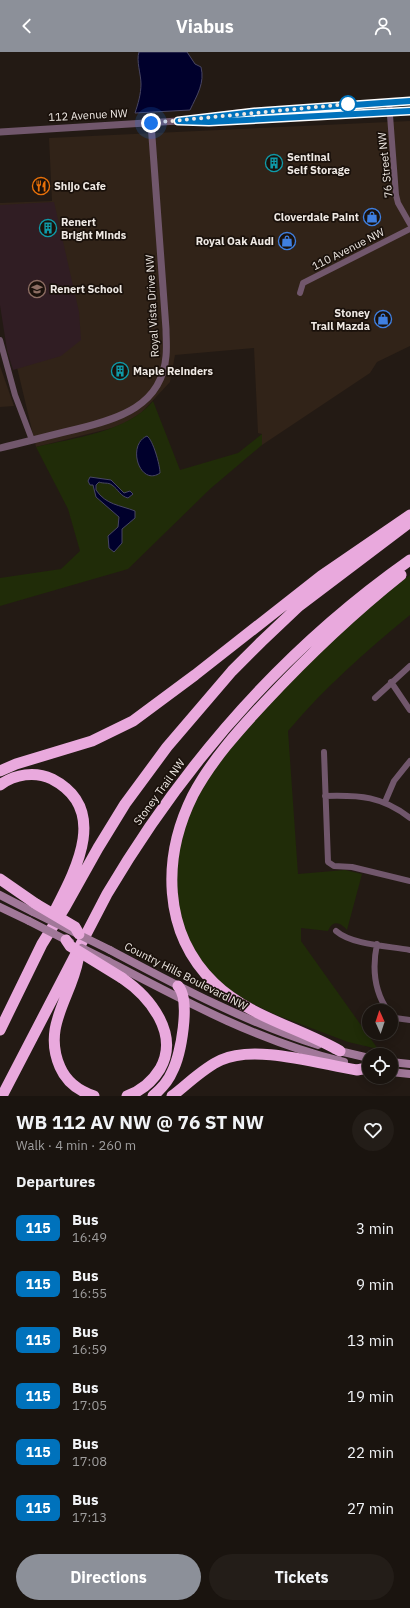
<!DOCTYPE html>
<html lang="en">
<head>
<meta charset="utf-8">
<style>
	body { margin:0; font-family:"IBM Plex Sans",sans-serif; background:#231d18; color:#f1f3f6; height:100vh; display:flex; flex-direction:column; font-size:15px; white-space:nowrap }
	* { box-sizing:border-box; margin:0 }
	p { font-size:13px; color:#9f9e9e }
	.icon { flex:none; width:22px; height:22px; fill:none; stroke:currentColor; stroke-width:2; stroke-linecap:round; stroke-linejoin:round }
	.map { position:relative; height:1044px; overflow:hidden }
	.details { display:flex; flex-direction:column; background:#1a140f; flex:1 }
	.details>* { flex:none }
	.badge { padding:0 8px; border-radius:6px; font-size:14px; line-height:26px }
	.needle { width:26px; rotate:357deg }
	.buttons { position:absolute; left:362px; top:952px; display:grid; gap:8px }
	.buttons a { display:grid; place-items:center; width:36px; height:36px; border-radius:50%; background:#1a140f; box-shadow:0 2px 10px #0003,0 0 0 1px #38332f; font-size:20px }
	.you { position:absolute; width:20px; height:20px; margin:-10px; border:3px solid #fff; border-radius:50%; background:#1a73e8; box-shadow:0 0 0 6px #1a73e833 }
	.map>.badge { position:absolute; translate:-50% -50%; box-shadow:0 0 0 2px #fff }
	h2 { padding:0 16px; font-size:15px; line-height:36px }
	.round { display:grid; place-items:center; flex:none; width:42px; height:42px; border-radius:21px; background:#231d18 }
	.summary { display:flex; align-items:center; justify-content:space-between; height:68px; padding:0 16px }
	h1 { font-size:19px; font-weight:800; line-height:30px }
	.action { display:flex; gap:8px; margin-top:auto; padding:8px 16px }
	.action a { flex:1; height:46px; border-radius:24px; background:#8c9099; color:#fff; font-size:16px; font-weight:800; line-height:46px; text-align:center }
	.action a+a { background:#231d18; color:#f1f3f6 }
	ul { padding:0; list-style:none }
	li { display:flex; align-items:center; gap:12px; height:56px; padding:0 16px }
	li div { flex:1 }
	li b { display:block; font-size:15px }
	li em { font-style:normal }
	li .badge { min-width:44px; font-weight:700; text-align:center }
	header { display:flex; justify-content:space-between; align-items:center; height:52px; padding:0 16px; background:#8c9099; color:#fff; font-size:18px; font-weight:800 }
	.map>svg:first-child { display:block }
</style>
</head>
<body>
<header><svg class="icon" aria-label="back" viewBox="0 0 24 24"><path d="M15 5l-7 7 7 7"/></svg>Viabus<svg class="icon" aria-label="person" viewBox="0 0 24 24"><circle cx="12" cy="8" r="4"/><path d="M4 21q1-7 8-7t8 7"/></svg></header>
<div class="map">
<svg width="410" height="1044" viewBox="0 0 410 1044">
	<rect width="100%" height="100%" fill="#231a14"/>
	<path fill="#312318" d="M410,69V294L377,310L370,321L262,393V382L258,381L254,296L175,303L170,330L141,361L125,371L112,376L36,395L0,244V151L52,149L49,86Z
		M0,314L14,354L0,355Z"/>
	<path fill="#301d23" d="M54,150L79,260L81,288L61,304L13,318L7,298L0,253V153Z"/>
	<path fill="#202c08" d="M153,349L180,418L238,401L262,382V393L210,437L128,517L0,554V526L61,517L80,499L68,457L36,395C73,386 128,380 153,349Z
		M410,523V563C366,599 324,636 288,679L298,822L345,818L362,822L347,878C341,871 333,867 328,879L301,876V889L378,997L348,990L274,962L243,947L218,932L187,892L172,825L188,759L220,705L293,623L382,543Z"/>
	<path fill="#00002c" stroke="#484663" d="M139,0H187L195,12L201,15C205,31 197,43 190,58L135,61C138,52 141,42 141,32C141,22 136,9 139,0Z
		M147,384C153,388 160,413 160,421C140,435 126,393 147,384Z
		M90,425L111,428L124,441L130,439L133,442L128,446C120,444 119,438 112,433C108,430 104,432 99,430L96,433V438C106,453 120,453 135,459V466L122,477V491L114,500L109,496L108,484L118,475L119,465L96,445L93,433H90L88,429Z"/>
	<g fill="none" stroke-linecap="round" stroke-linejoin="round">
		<path stroke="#71576c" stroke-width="6" d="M389,50L396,143L398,151L410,172
			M300,241L303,231L410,177
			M0,288L15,343L32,388
			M391,630L410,658
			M375,646L410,614
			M324,700L328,810L334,814L352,815L410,829
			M325,744C360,743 382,744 410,766
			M385,750L394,729L410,709
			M336,879C352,893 389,894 410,898
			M377,892C372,916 374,939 388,959
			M391,962L395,966L410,968"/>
		<path stroke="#71576c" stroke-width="7" d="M203,70L410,59
			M0,80L178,69L239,61L410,49
			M0,396C26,390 51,383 77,377C118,367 162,354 166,304C167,295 166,286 166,277L151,71"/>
		<path stroke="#a17899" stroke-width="8" d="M0,843L33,860
			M0,855L29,869
			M110,898C178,934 245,970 318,993
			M108,909C184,949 260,990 344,1010
			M335,998L369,1006
			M391,1010L410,1012
			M391,1020L410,1022"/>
		<path stroke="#e9a9dd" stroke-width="11" d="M0,719L16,712L92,689L133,669L195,623L321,524L410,463
			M0,733C15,722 35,719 52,727C112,758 73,823 51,866
			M0,827L36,852
			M78,908C71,946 42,974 60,1015C66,1029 79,1039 94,1044
			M122,926C150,945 180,982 160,1017C152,1030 141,1039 127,1044
			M0,978L42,892L65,855L98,796L125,752L167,695L232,619L261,590L299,554L410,470
			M340,999C298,975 249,965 214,931C162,880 162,805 193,743C211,709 238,679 265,650C308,604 352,562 401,523
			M2,1044L107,842C185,710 285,596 410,508
			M153,1044C161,1037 168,1030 172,1020C181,1003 191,948 178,934
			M172,1044C188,1032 203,1016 221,1008C255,992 319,1012 357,1018L367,1016"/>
		<path stroke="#a17899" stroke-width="8" d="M33,860L110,898
			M29,869L70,890
			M82,896L108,909"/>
		<path stroke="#e9a9dd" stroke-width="11" d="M36,852L75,875L79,882
			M66,888L70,894L122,926"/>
	</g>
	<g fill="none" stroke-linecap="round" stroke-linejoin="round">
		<g stroke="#fff" stroke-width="9">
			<path id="line" d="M410,49L254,60L178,69L209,70L410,59"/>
		</g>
		<use href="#line" stroke="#0072bc" stroke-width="6"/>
		<path stroke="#efe9e4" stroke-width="4" stroke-dasharray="0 7.2" d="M151,71L348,52"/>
	</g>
	<defs>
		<g id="building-ring" transform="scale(0.9)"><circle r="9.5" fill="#1a110b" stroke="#0f9aa8" stroke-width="1.5"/><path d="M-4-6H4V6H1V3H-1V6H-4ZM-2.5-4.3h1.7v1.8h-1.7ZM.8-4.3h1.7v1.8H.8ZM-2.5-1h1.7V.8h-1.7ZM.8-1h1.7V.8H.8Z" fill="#0f9aa8"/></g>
		<g id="restaurant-ring" transform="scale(0.9)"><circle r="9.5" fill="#1a110b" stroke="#e8710a" stroke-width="1.5"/><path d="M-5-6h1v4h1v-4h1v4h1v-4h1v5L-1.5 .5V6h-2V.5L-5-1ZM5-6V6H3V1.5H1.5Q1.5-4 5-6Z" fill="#e8710a"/></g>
		<g id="shop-ring" transform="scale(0.9)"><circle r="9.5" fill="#1a110b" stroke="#3f7fe0" stroke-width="1.5"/><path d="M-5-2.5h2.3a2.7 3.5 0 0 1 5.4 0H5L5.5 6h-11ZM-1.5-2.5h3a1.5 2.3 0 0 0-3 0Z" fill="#3f7fe0"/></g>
		<g id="school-ring" transform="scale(0.9)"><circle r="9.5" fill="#1a110b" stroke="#8d6e63" stroke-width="1.5"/><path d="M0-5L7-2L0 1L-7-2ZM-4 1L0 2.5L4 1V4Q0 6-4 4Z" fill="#8d6e63"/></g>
	</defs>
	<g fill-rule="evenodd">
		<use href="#building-ring" x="274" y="111"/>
		<use href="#restaurant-ring" x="41" y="134"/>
		<use href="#shop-ring" x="372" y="165"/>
		<use href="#building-ring" x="48" y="176"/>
		<use href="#shop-ring" x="287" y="189"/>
		<use href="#school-ring" x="37" y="237"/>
		<use href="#shop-ring" x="383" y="267"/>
		<use href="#building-ring" x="120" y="319"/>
	</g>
	<circle fill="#fff" stroke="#0072bc" stroke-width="2" cx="348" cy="52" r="8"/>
	<g text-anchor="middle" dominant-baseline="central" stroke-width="3.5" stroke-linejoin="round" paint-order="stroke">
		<g font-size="11" fill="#efe9e4" stroke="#1a110b">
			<text transform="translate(88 63) rotate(-3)">112 Avenue NW</text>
			<text transform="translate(385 113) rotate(-96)">76 Street NW</text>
			<text transform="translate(348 197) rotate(-27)">110 Avenue NW</text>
			<text transform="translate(152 254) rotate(-93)">Royal Vista Drive NW</text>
			<text transform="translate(159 740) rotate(-54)">Stoney Trail NW</text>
			<text transform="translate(186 924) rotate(27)">Country Hills Boulevard NW</text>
		</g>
		<g font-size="11" font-weight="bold" fill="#efe9e4" stroke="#1a110b" text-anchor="start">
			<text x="287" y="105">Sentinal<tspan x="287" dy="13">Self Storage</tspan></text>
			<text x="54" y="134">Shijo Cafe</text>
			<text x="359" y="165" text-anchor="end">Cloverdale Paint</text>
			<text x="61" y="170">Renert<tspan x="61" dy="13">Bright Minds</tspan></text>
			<text x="274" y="189" text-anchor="end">Royal Oak Audi</text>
			<text x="50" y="237">Renert School</text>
			<text x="370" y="261" text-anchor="end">Stoney<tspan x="370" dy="13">Trail Mazda</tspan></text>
			<text x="133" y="319">Maple Reinders</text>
		</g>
	</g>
</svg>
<div class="buttons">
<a><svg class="needle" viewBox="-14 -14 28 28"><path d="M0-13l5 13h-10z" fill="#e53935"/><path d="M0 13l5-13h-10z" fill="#9f9e9e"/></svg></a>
<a><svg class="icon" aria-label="locate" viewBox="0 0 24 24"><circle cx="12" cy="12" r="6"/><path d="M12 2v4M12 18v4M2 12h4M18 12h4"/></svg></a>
</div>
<div class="you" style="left:151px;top:71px"></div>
</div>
<section class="details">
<div class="summary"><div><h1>WB 112 AV NW @ 76 ST NW</h1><p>Walk · 4 min · 260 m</p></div><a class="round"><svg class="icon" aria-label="heart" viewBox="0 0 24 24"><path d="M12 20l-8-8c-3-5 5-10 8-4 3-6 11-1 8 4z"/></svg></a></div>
<h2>Departures</h2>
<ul>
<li><span class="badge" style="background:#0072bc;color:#fff">115</span><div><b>Bus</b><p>16:49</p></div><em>3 min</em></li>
<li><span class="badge" style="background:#0072bc;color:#fff">115</span><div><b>Bus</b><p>16:55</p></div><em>9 min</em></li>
<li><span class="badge" style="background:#0072bc;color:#fff">115</span><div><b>Bus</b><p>16:59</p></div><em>13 min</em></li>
<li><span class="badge" style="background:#0072bc;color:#fff">115</span><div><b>Bus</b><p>17:05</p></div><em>19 min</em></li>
<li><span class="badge" style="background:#0072bc;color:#fff">115</span><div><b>Bus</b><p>17:08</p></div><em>22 min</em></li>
<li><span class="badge" style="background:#0072bc;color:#fff">115</span><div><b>Bus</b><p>17:13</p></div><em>27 min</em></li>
</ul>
<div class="action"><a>Directions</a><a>Tickets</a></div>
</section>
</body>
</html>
